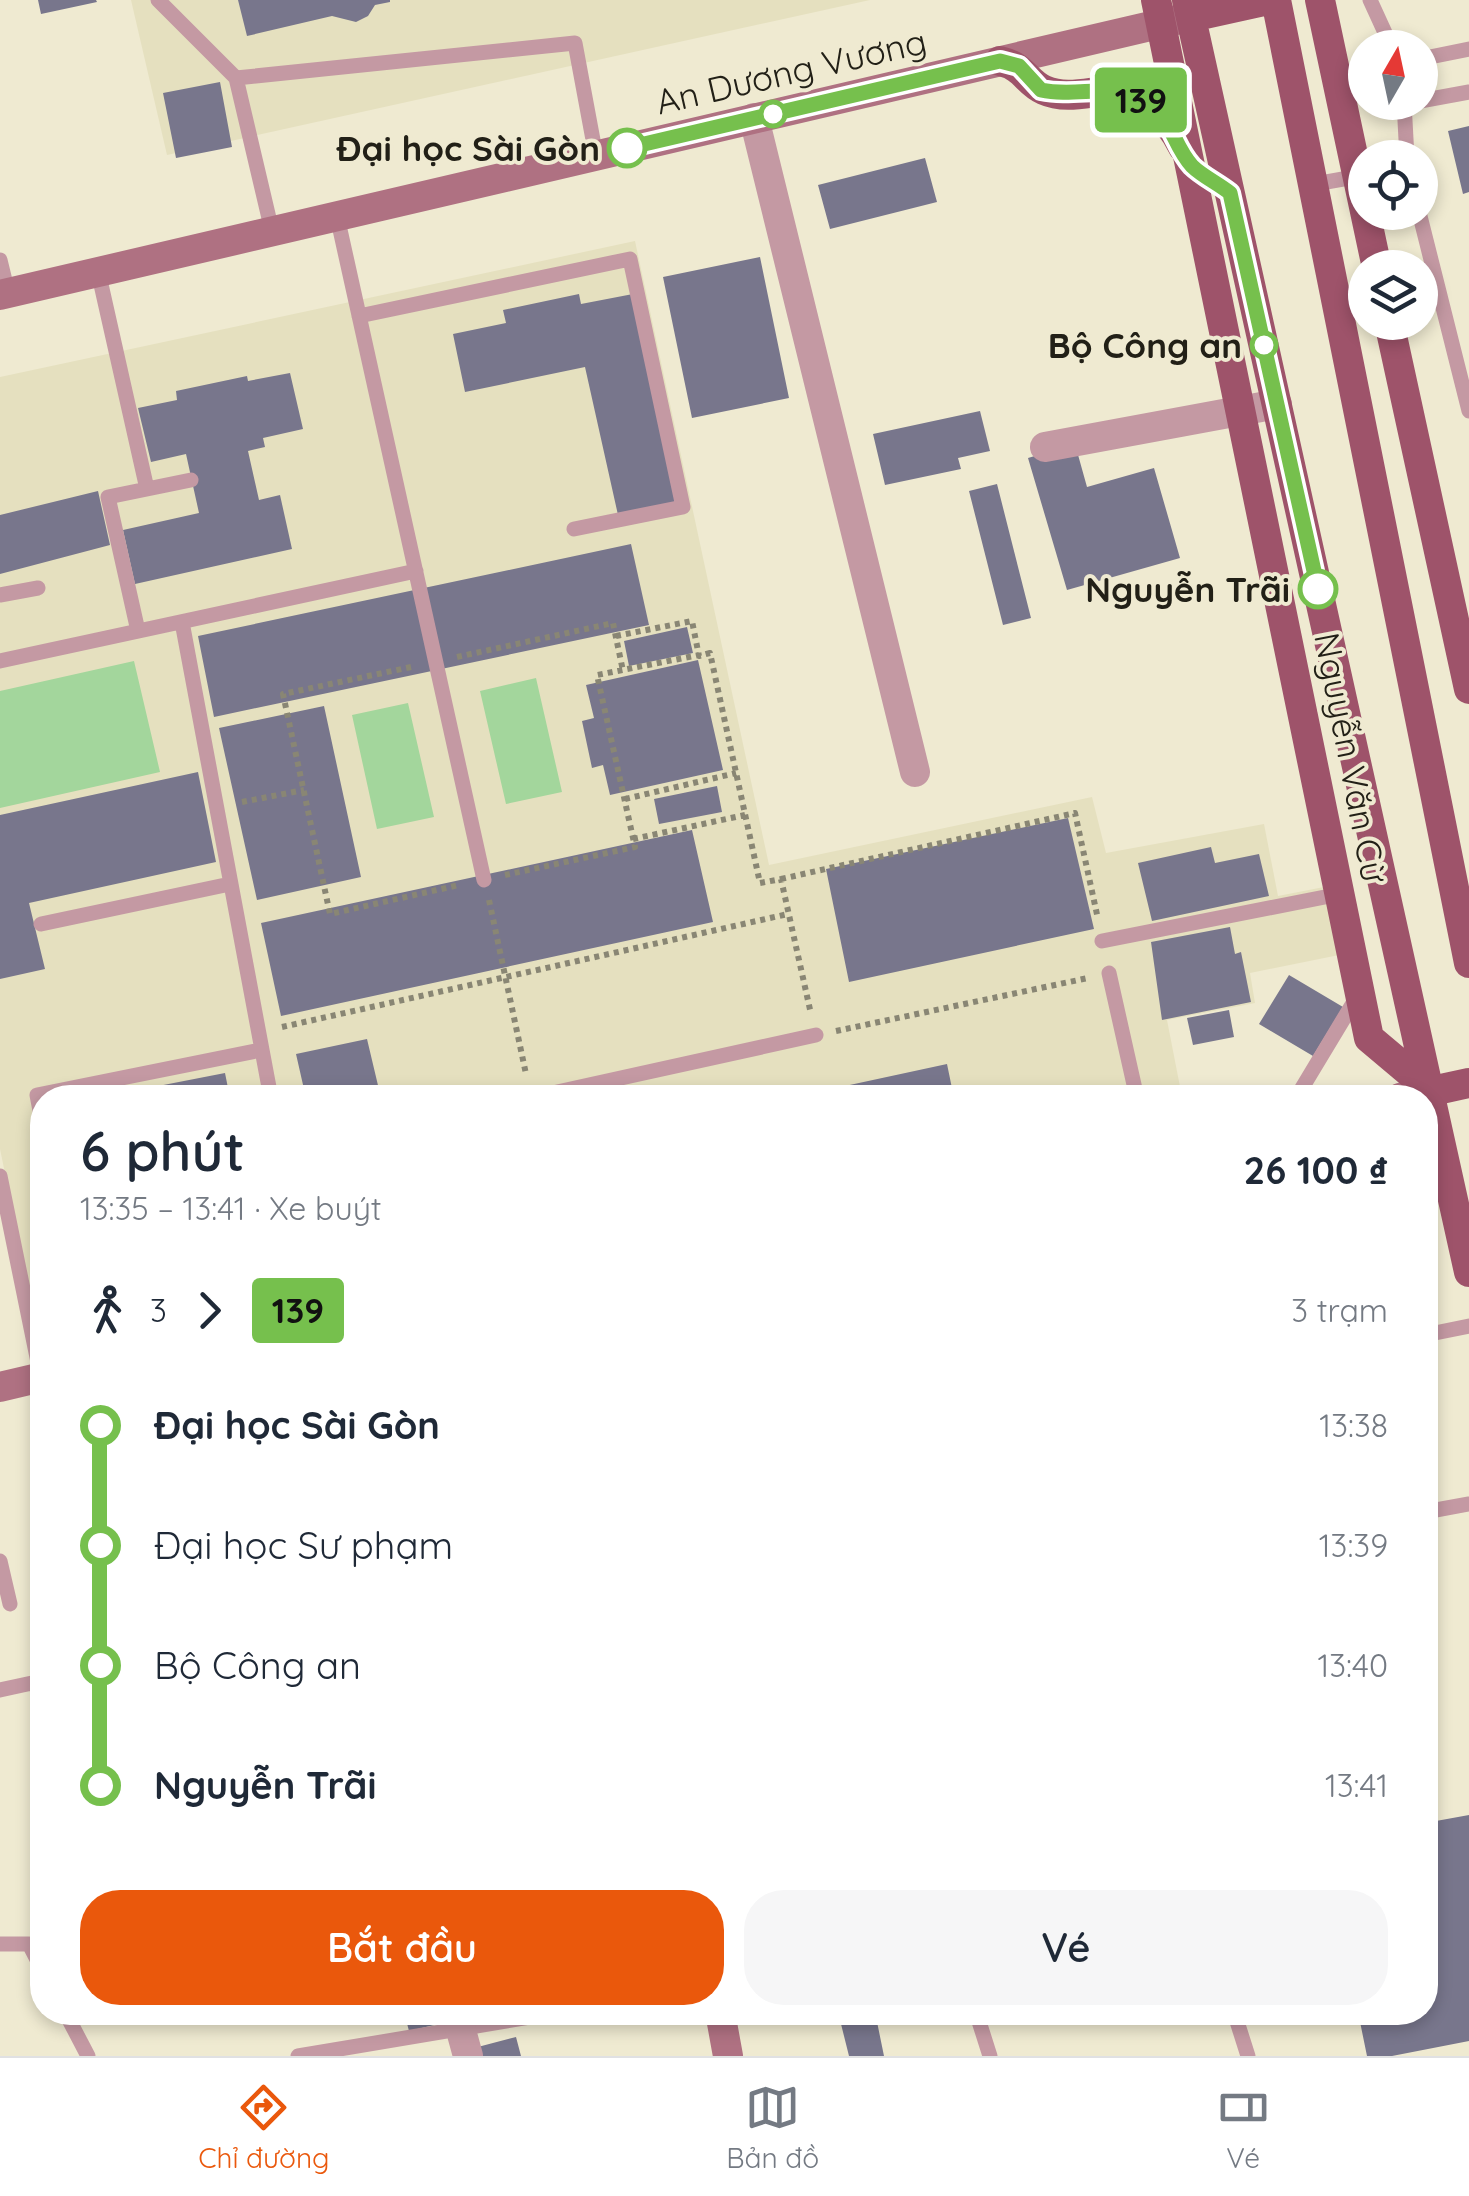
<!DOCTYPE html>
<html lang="vi">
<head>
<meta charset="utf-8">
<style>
	body { margin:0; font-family:Quicksand,sans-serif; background:#f6f6f7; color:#1f2937; height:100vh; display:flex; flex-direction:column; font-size:38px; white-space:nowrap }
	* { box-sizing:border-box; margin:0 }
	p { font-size:32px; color:#747a83 }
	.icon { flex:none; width:55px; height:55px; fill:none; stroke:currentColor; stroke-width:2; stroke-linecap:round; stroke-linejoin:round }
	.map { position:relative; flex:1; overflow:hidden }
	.panel { position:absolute; left:30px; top:1085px; width:1408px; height:940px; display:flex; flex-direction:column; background:#fff; border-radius:40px; box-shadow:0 5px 15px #0003 }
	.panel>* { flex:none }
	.badge { padding:0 20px; border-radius:8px; font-size:35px; line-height:65px }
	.needle { width:65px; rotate:9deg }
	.tools { position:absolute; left:1348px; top:30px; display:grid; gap:20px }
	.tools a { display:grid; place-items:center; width:90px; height:90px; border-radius:50%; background:#fff; box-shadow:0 5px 15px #0003; font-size:50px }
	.map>.badge { position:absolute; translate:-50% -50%; box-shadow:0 0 0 5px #fff }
	.legs { display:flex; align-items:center; gap:15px; height:110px; padding:0 50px; font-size:32px }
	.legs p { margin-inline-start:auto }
	.summary { display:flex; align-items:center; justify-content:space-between; height:170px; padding:0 50px }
	h1 { font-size:55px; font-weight:600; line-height:75px }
	.primary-button { display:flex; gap:20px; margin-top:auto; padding:20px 50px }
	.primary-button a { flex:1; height:115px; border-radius:40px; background:#ea580c; color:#fff; font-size:40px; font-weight:600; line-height:115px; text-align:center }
	.primary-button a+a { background:#f6f6f7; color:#1f2937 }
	ul { padding:0 50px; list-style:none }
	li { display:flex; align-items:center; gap:35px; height:120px; font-size:38px }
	li i { display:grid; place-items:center; width:15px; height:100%; margin:0 12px; background:currentColor }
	li i::after { content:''; width:25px; height:25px; margin:-12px; border:8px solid; border-radius:50%; background:#fff }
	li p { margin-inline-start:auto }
	li:first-child i { background:linear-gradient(#0000 50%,currentColor 0) }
	li:last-child i { background:linear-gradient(currentColor 50%,#0000 0) }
	.tabs { display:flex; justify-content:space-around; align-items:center; height:140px; border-top:2px solid #e0e1e3; background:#fff; font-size:28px; color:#747a83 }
	.tabs a { display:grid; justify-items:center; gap:5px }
	.tabs .on { color:#ea580c }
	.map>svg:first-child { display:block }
</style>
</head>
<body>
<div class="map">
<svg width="1469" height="2056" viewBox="0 0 1469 2056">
	<rect width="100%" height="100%" fill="#efead1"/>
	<path fill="#e5e0bf" d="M131,0H870L167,155Z
		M635,241L769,865L1092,797L1106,853L1264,824L1278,896L1324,887L1339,955L1250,973L1255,1003L1167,1020L1182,1097L42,1098V1327L37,1328L0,1149V377Z"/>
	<path fill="#a3d69c" d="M134,661L160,772L0,808V691Z
		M536,678L562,792L506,804L480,691Z
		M408,703L434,817L377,829L352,715Z"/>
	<path fill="#78768c" d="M38,0H96L97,2L41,14Z
		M238,0H390V2L375,5L368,16L356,22L332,16L247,36Z
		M220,82L232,147L176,158L163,93Z
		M1469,126V192L1463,194L1448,131Z
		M925,158L937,202L830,229L818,185Z
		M760,257L789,398L692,418L663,277Z
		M579,294L581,304L633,294L679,503L618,515L585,367L465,392L453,334L506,323L503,310Z
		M290,373L303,429L263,438L265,447L248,451L259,500L280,495L292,549L135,584L123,530L199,513L186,454L151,462L138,408L177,400L176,391L247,376L248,381Z
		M980,411L990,451L958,458L961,469L885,485L873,434Z
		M1075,444L1087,487L1154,468L1180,558L1067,590L1028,458Z
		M997,484L1031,618L1003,625L969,491Z
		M98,491L110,545L0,574V515Z
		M631,544L649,625L214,717L198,636Z
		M687,627L693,653L629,666L624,641Z
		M698,660L723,770L610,795L603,765L592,768L582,721L594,718L586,685Z
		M324,706L361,877L257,900L219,728Z
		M198,772L216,862L29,903L45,969L0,979V815Z
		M717,786L722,812L659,824L654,799Z
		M1068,818L1094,929L849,982L826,869Z
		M692,830L713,922L281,1016L261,923Z
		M1211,847L1215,863L1259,854L1269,896L1152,921L1138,863Z
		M1230,927L1235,954L1241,952L1251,1002L1162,1020L1151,942Z
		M1289,975L1343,1007L1313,1056L1259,1024Z
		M1229,1010L1234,1037L1193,1045L1187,1018Z
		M367,1039L381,1098H306L296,1054Z
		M947,1064L954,1098H847L845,1086Z
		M225,1073L230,1098H107V1096Z
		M842,1085L844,1098H789V1096Z
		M1469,1815V2041L1392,2056H1367L1358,2012H1425V1823Z
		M404,2012H444L447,2022L409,2031Z
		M838,2012H875L884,2056H849Z
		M516,2037L521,2056H476L474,2048Z"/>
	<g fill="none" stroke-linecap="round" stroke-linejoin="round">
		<path stroke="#898674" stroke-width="6" stroke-dasharray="5 5" stroke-linecap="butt" d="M616,636L692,621L699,656L710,653L760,883L781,879L811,1014
			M457,657L613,623L623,671
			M411,667L283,694L330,914L459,885
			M625,799L736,773
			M242,802L304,790
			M633,839L745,815
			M505,875L635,847L597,675L699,655
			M781,879L1075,813L1098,919
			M489,900L526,1074
			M282,1027L788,914
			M836,1031L1088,978"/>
		<path stroke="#c499a3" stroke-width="15" d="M158,0L236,78L272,231
			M1370,0L1392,48
			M1420,59L1469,49
			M236,78L575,43L596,156
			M1420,101L1469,92
			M1404,102L1407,158
			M1315,184L1360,176
			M1419,212L1469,411
			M337,216L484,880
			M0,260L8,293
			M98,271L147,489L108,497L138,631
			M359,316L630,259L683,507L574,529
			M147,489L191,480
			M0,595L38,588
			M182,622L271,1098
			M0,661L416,571
			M41,924L230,884
			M1102,941L1340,894
			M1109,973L1137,1098
			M530,1098L816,1035
			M1296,1098L1358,995
			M42,1121L37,1095L261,1050
			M0,1176L41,1377
			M1425,1335L1469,1326
			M1425,1512L1469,1504
			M0,1561L10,1604
			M0,1690L32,1683L42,1691
			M0,1944H29L42,1969
			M65,2012L88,2056
			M976,2012L990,2056
			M1234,2012L1248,2056
			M298,2056L560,2012"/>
		<path stroke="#c499a3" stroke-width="30" d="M754,118L915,772
			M1045,447L1277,404
			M456,2012L468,2056"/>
		<path stroke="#af7182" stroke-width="30" d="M0,295L1185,18
			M1400,1098L1432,1091
			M0,1387L42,1377
			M720,2012L728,2056"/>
		<path stroke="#9e536a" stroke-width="30" d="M1156,0L1369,1038L1432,1091
			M1187,0L1469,1272
			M1276,0L1469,963
			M1320,0L1377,268
			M1191,17L1268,0
			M1000,61C1025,67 1026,82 1044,90C1064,99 1085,93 1105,91C1140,87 1169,119 1183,147
			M1389,322L1469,689
			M1432,1091L1469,1083"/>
	</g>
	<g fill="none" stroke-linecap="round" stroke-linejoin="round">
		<g stroke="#fff" stroke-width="22">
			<path id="line-1" d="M627,148L1000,61L1019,66L1041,90C1072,97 1106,85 1133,95C1173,111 1170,142 1192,166C1202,176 1219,184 1230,193L1318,589"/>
		</g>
		<use href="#line-1" stroke="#76c04d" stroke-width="15"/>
	</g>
	<g fill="#fff" stroke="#76c04d" stroke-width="5">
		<circle cx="773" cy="114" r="12"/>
		<circle cx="627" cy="148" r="18"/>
		<circle cx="1264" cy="345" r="12"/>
		<circle cx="1318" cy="589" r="18"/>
	</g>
	<g text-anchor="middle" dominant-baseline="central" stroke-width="8" stroke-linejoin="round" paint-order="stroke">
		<g font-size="35" fill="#222017" stroke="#efead1">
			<text transform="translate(791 71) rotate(-13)">An Dương Vương</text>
			<text transform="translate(1351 757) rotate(79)">Nguyễn Văn Cừ</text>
		</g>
		<g font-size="35" font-weight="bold" fill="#222017" stroke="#efead1" text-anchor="end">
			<text x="600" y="148">Đại học Sài Gòn</text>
			<text x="1242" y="345">Bộ Công an</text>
			<text x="1290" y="589">Nguyễn Trãi</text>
		</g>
	</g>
</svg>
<div class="tools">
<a><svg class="needle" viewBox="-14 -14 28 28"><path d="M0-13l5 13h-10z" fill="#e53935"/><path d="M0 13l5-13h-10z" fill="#747a83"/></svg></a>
<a><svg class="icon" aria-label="locate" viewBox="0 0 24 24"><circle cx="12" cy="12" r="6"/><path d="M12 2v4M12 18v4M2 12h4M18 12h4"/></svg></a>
<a><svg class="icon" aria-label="layers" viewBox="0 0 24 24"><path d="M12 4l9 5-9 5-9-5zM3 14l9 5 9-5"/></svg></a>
</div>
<b class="badge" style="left:1141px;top:100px;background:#76c04d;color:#111">139</b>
<section class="panel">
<div class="summary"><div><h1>6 phút</h1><p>13:35 – 13:41 · Xe buýt</p></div><b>26 100 ₫</b></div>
<div class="legs"><svg class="icon" aria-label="walk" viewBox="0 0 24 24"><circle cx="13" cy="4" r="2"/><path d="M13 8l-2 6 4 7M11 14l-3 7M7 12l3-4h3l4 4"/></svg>3<svg class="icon" aria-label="forward" viewBox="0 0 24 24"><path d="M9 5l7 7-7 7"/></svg><b class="badge" style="background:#76c04d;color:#111">139</b><p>3 trạm</p></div>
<ul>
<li><i style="color:#76c04d"></i><b>Đại học Sài Gòn</b><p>13:38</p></li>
<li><i style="color:#76c04d"></i><span>Đại học Sư phạm</span><p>13:39</p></li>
<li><i style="color:#76c04d"></i><span>Bộ Công an</span><p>13:40</p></li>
<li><i style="color:#76c04d"></i><b>Nguyễn Trãi</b><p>13:41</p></li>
</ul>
<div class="primary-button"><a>Bắt đầu</a><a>Vé</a></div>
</section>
</div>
<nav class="tabs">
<a class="on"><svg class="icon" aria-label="directions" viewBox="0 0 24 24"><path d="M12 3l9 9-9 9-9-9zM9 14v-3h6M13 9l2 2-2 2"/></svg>Chỉ đường</a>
<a><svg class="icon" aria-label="map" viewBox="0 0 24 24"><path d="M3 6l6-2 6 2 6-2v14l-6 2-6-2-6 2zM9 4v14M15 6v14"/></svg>Bản đồ</a>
<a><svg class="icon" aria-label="tickets" viewBox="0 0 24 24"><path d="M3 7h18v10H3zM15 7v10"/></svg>Vé</a>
</nav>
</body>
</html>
